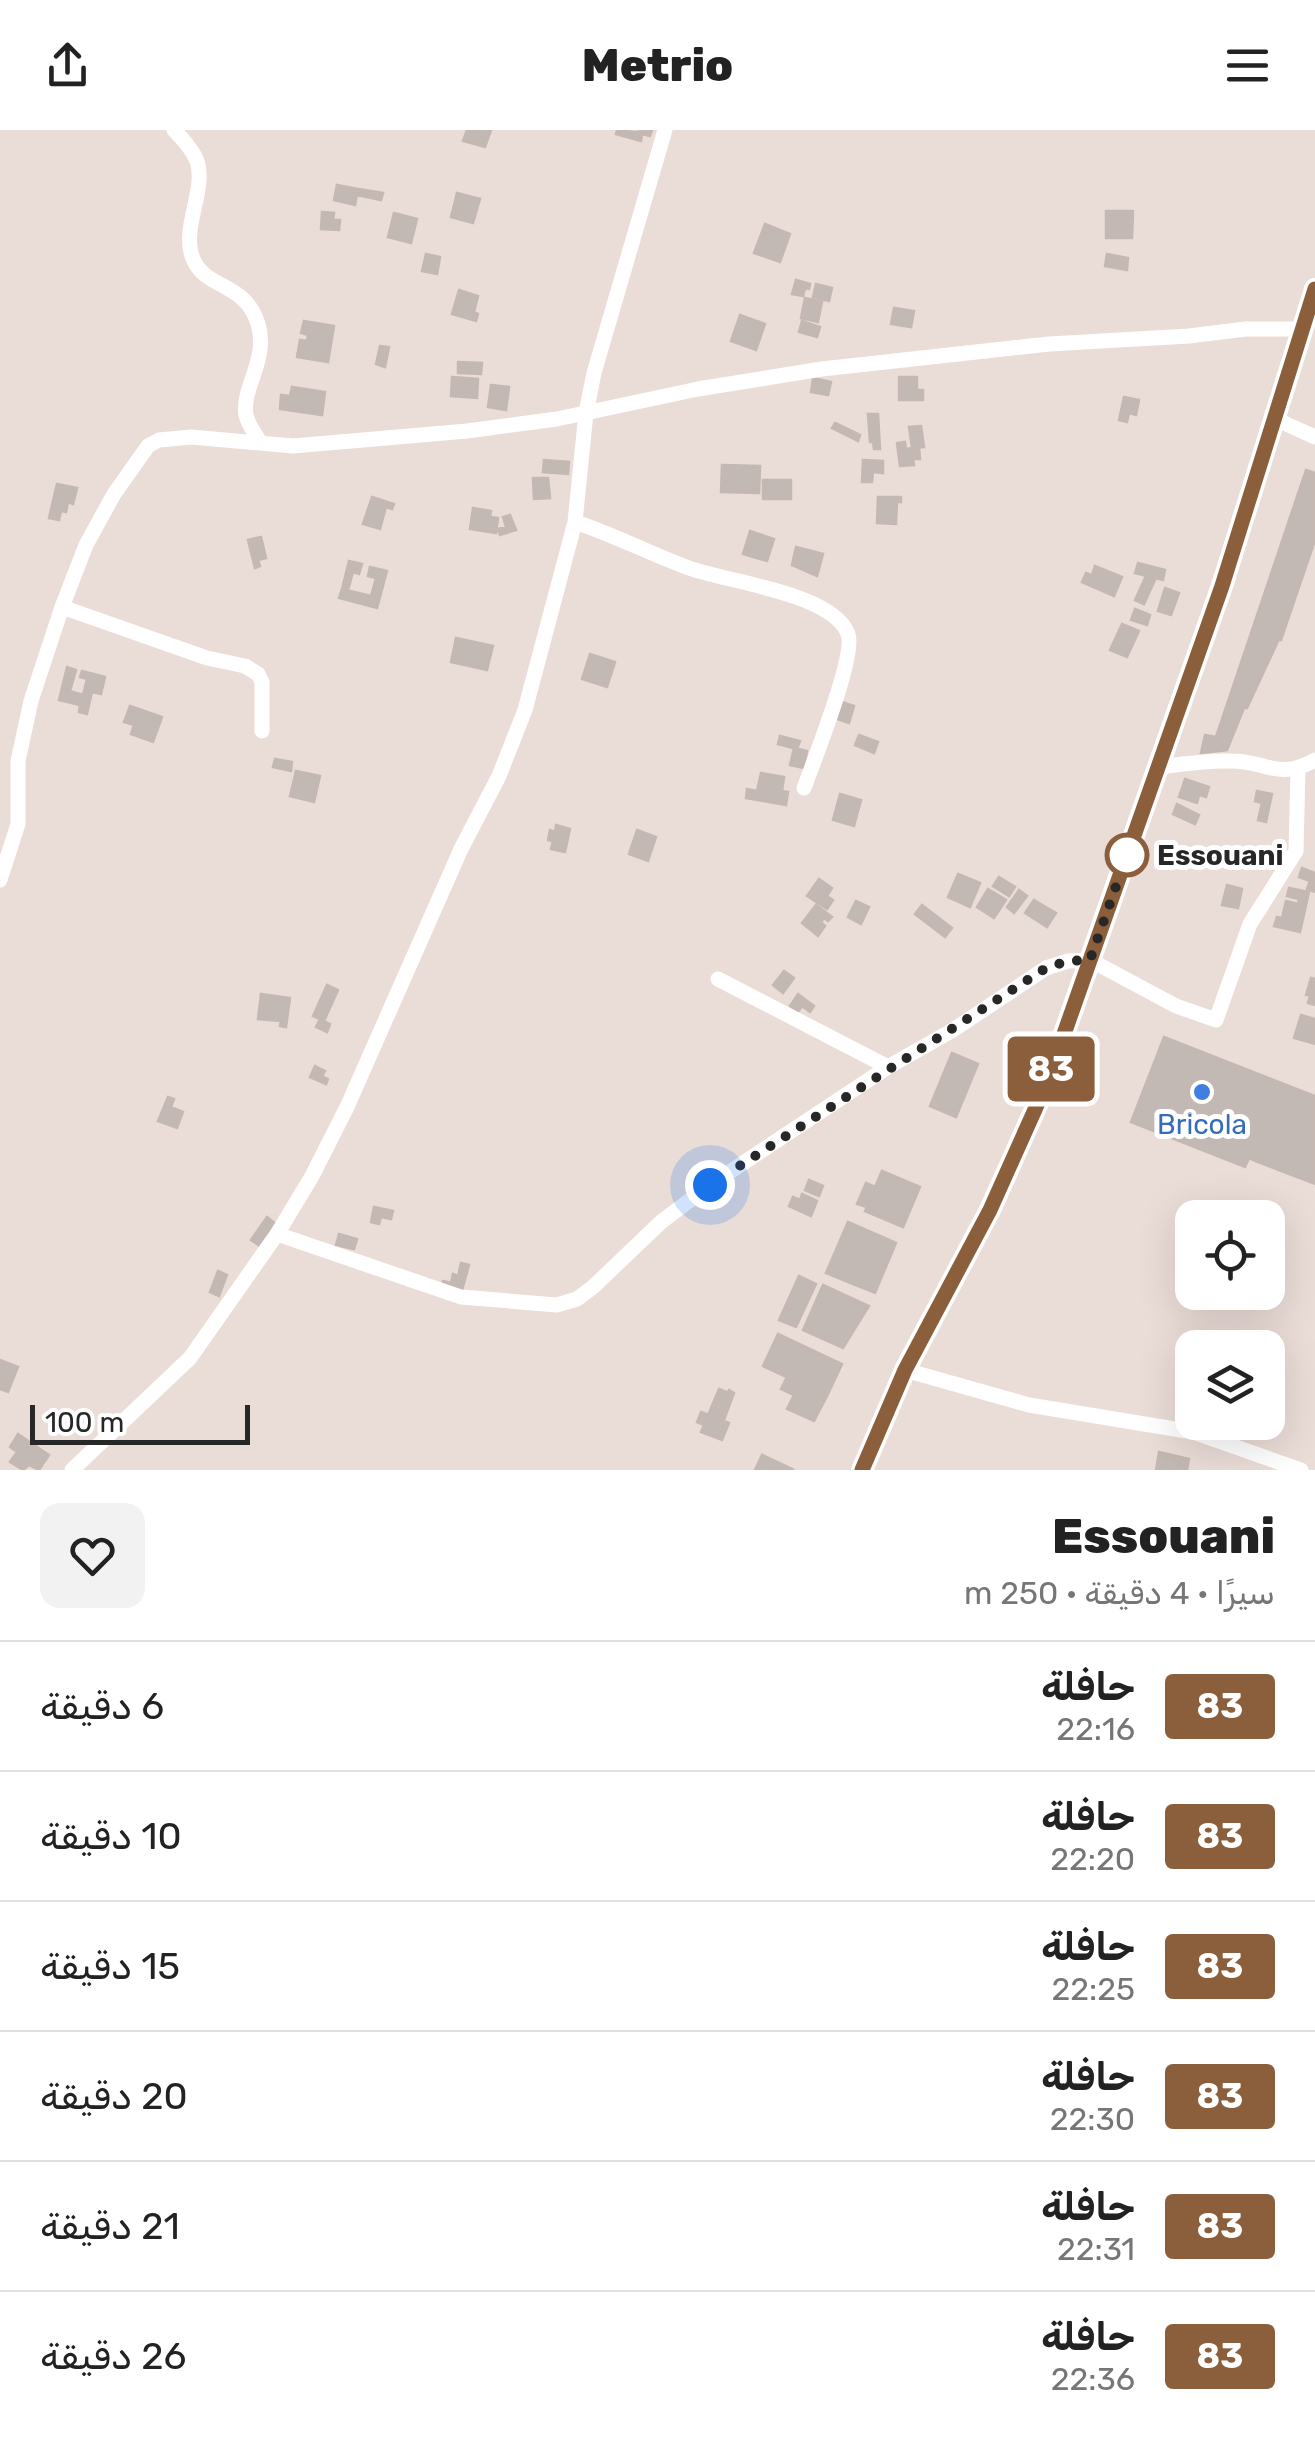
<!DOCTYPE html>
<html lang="ar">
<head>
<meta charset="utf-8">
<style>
	body { margin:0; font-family:Rubik,Vazirmatn,sans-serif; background:#f2f2f2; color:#222; direction:rtl; height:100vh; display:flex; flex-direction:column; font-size:38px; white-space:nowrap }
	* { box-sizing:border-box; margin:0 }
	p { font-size:32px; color:#767676 }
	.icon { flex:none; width:55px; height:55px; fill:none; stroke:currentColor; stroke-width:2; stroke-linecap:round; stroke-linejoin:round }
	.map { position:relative; height:1340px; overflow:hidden; direction:ltr }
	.sheet { display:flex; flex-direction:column; background:#fff; flex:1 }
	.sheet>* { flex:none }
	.badge { padding:0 20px; border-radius:8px; font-size:35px; line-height:65px }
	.buttons { position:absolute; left:1175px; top:1070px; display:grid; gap:20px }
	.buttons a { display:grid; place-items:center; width:110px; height:110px; border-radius:20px; background:#fff; box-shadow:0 10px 40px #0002; font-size:50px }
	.scale { position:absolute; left:30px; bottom:25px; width:220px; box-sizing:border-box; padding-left:10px; border:5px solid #272727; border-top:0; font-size:28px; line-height:35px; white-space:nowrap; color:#272727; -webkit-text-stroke:8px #fff; paint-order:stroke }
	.you { position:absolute; width:50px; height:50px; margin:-25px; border:8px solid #fff; border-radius:50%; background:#1a73e8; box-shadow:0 0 0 15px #1a73e833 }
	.map>.badge { position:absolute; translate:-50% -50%; box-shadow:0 0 0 5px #fff }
	.round { display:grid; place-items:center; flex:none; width:105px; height:105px; border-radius:20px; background:#f2f2f2 }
	.head { display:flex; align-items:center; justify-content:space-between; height:170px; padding:0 40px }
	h1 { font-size:48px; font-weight:800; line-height:75px }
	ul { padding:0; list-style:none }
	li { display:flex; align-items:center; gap:30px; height:130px; padding:0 40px; border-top:2px solid #e0e0e0 }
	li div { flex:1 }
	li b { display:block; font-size:38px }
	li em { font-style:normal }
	li .badge { min-width:110px; font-weight:700; text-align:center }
	header { display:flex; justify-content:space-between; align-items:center; height:130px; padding:0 40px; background:#fff; font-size:45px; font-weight:800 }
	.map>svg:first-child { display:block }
</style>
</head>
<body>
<header><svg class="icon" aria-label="menu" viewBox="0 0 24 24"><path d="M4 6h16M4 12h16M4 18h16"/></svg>Metrio<svg class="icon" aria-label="share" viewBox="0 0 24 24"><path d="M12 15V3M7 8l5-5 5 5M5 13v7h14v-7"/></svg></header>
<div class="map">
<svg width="1315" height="1340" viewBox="0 0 1315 1340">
	<rect width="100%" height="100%" fill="#eadcd7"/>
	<path fill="#c2b8b4" stroke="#c5b8b2" stroke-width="2.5" d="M467,0H491L485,17L463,11Z
		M617,0L635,2L652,0L650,6L642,4L641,11L616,4Z
		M337,55L358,59L355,75L334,70Z
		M359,59L383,63L381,70L357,65Z
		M457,63L480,69L473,93L451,87Z
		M1106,81H1133L1132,108H1106Z
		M322,82L334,83L333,90H340L339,100L321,99Z
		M394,83L417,89L411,113L388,107Z
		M765,94L790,104L780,132L754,123Z
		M426,124L440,127L437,144L422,141Z
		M1107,124L1128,128L1127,140L1105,136Z
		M796,150L810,154L809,159L805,158L803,166L792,164Z
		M816,154L832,158L829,171L813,167Z
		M459,160L478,166L474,182L478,184L476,191L452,184Z
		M805,168L822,172L818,192L801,188Z
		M894,178L914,181L911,197L891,194Z
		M740,185L765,194L756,220L731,211Z
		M304,191L334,196L328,232L297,227L300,210L307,211L308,205L301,203Z
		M802,191L820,197L817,207L799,202Z
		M380,216L389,217L385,237L376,234Z
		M458,232L482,233L481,244L458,243Z
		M452,247L478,249L477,268L451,266Z
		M899,247H917V260H923V270H899Z
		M813,248L831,252L828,265L811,262Z
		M491,255L509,257L506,280L488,277Z
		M292,257L325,262L322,285L280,279L281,265L290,266Z
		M1124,267L1139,270L1136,285L1129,283L1127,292L1119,290Z
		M868,284H878L880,319H874L873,312H870Z
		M835,293L860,305L858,311L832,298Z
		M921,296L924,317L912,318L909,297Z
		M905,312L906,319L919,317L920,329H913L914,335L900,336L897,313Z
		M544,330L569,332L568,344L543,342Z
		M863,330L883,331V343L873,342L872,352H862Z
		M722,335L760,336L759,363L721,362Z
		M1306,340L1315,343V410L1281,510L1279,509L1247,578H1244L1227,620L1201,623L1205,605L1216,607Z
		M533,348H548L550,368L534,369Z
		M763,350H791V369H763Z
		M57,354L77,358L73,374L68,372L66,382L61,381L59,390L49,388Z
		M372,367L394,374L392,379L386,377L380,399L363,394Z
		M878,367H901V372H897L896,394L877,393Z
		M473,378L491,381L490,387L498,388L496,403L470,399Z
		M510,385L516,400L500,405L498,399L506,397L503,387Z
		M750,401L774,409L767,431L743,424Z
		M261,407L266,428L258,430L260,436L255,438L248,410Z
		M796,417L823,424L817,446L792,435Z
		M349,431L362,434L359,444L353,442L348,460L342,459Z
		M1138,433L1165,440L1163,450L1135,443Z
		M1095,436L1122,447L1114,466L1082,452L1086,443L1092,445Z
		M370,437L387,441L377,478L339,468L342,459L371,466L376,448L368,446Z
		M1146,446L1155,450L1144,474L1135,470Z
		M1165,458L1179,463L1171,485L1158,481Z
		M1135,479L1150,485L1147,495L1131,490Z
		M1122,494L1139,501L1127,527L1110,520Z
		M456,508L493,516L487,540L451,532Z
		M590,524L615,532L607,557L582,549Z
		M67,537L76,540L70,561L83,565L87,549L80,547L82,541L105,547L101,564L92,562L87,584L79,582L80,575L59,570Z
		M842,572L854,576L849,593L837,589Z
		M130,576L162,587L153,612L131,604L134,595L124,592Z
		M859,605L878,612L874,623L855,615Z
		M780,606L800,611L797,619L778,614Z
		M794,618L807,621L804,638L790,635Z
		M275,629L292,632L291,641L273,637Z
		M296,641L320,646L314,672L290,666Z
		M761,643L784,647L782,661L788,662L786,675L746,668L747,659L757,661Z
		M1185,649L1209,657L1206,667L1199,665L1197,673L1179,667Z
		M1257,661L1272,664L1266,692L1258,690L1262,673L1255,671Z
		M840,664L861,670L854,696L833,690Z
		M1177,674L1199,685L1195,694L1173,684Z
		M556,695L570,699L565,722L551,719L553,711L548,710L550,700L555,702Z
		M637,700L656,707L648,731L629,724Z
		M1302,738L1315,743V762L1307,759L1310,751L1299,747Z
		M958,744L980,753L970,777L948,767Z
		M999,747L1015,757L1009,766L993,756Z
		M819,749L832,758L827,766L833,770L827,779L807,766Z
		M1227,755L1242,759L1238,778L1222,775Z
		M1289,758L1309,762L1300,802L1274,796L1277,787L1294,791L1299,769L1287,766Z
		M988,759L1006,770L994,788L977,777Z
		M1019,760L1027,766L1014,783L1007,777Z
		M1034,770L1056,783L1047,797L1025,783Z
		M856,771L869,777L861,794L848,787Z
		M1286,771L1298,774L1294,791L1282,788Z
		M816,775L832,787L828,791L824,788L821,792L825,796L818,806L802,793Z
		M922,775L952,798L945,807L915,784Z
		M784,841L794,848L783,863L773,855Z
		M1311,848L1315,849V875L1308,873L1310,865H1306Z
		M327,855L338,860L324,891L330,894L327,902L316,897L320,889L313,886Z
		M261,864L290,868L286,897L280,896L281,891L258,889Z
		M798,864L814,876L810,882L802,876L798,882L790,876Z
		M1301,885L1315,889V914L1294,908Z
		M1164,907L1276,951L1271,962L1280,965L1272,985L1276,986L1258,1032L1249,1028L1245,1037L1131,992Z
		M952,923L978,934L956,987L930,976Z
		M315,936L325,941L322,946L328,949L326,954L310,947Z
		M1276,951L1315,966V1054L1258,1032L1276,986L1272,985L1280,965L1271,962Z
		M168,967L174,969L171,977L183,982L177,998L158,991Z
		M882,1041L920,1057L903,1097L865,1081L867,1077L857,1074L866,1053L875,1057Z
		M809,1050L823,1056L819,1066L805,1060Z
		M802,1064L817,1071L811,1086L789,1076L793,1067L800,1070Z
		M374,1077L393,1081L391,1089L381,1087L379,1094L371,1092Z
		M267,1087L276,1094L260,1116L251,1110Z
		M848,1092L896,1113L875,1163L826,1143Z
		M339,1104L357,1109L354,1119L336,1115Z
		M461,1133L469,1135L461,1164L441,1160L443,1151L451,1153L453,1144L458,1146Z
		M218,1141L227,1145L219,1166L210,1162Z
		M799,1146L816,1154L796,1197L779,1190Z
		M823,1155L869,1176L843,1218L803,1200Z
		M1258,1203L1275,1213L1268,1225V1218H1249Z
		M778,1204L842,1234L827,1266L763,1236Z
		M0,1230L18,1237L8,1262L0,1259Z
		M787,1247L827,1266L814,1291L787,1279L794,1265L781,1259Z
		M719,1259L729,1263L718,1289L708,1285Z
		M729,1260L734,1263L724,1290L718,1288Z
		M701,1282L729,1293L722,1310L701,1302L704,1295L697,1292Z
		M18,1304L49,1325L39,1340L29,1335L23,1340L10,1332L17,1322L10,1317Z
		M1159,1322L1189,1329L1187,1340H1156Z
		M762,1325L794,1340H755Z"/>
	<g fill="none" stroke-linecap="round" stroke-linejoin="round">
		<path stroke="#fff" stroke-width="15" d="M174,0C183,9 192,19 197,31C207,61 179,100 194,131C208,160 245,152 258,194C269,229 241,259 246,285C248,295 255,303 260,312
			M1275,289L1315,307
			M575,392C615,405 650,424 689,438C727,452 833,463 848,504C856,526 814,630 804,658
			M62,477L207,528L245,536L258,544L262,552V601
			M1159,637C1182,634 1207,630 1231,631C1269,631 1276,651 1315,630
			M0,750L18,694V631L31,571L62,477L86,415L114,364L148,316L159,310L191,307L293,316L467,301L557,289L698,259L822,239L1049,214L1189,206L1246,199H1303
			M718,849L888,937
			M277,1104L461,1167L557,1175L577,1169L593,1157L661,1092L710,1055L888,937L953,900L1046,838L1068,831L1090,830L1176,876L1216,890L1250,794L1296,721L1298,639
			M905,1240L1029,1275L1193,1302L1301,1340
			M72,1340L190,1228L277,1104L312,1046L347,977L461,719L499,646L525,580L575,392L586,283L594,243L665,0"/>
		<path stroke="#fff" stroke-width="20" d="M862,1340L905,1240L990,1079L1045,955L1221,456L1315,159"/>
	</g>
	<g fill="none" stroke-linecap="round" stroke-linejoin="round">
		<g stroke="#fff" stroke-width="22">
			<path id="line" d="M862,1340L905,1240L990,1080L1046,955L1222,456L1315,159"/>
		</g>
		<use href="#line" stroke="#8b5e3c" stroke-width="15"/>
		<path stroke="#272727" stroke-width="10" stroke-dasharray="0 18" d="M710,1055L1046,838L1068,831L1090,830L1127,725"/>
	</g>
	<circle fill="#fff" stroke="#8b5e3c" stroke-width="5" cx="1127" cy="725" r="20"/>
	<circle fill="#3f7fe0" stroke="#fff" stroke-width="4" cx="1202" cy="962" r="10"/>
	<g text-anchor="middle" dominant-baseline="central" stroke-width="10" stroke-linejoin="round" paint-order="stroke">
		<g font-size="28" font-weight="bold" fill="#272727" stroke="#fff" text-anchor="start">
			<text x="1157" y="725">Essouani</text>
		</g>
		<g font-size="28" fill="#366cbe" stroke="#fff">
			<text x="1202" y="994">Bricola</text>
		</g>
	</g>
</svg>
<div class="buttons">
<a><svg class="icon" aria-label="locate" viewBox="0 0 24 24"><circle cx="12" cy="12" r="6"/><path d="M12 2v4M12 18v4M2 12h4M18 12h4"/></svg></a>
<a><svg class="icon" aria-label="layers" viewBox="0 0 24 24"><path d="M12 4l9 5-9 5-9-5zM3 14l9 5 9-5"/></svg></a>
</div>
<div class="scale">100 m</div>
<div class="you" style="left:710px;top:1055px"></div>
<b class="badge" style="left:1051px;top:939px;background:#8b5e3c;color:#fff">83</b>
</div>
<section class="sheet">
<div class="head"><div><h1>Essouani</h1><p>سيرًا · 4 دقيقة · 250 m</p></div><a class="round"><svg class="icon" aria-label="heart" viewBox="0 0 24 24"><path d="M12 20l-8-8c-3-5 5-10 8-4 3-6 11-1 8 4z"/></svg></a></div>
<ul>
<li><span class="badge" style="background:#8b5e3c;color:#fff">83</span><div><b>حافلة</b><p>22:16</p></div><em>6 دقيقة</em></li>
<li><span class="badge" style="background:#8b5e3c;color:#fff">83</span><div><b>حافلة</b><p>22:20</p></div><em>10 دقيقة</em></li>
<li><span class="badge" style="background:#8b5e3c;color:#fff">83</span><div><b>حافلة</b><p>22:25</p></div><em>15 دقيقة</em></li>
<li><span class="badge" style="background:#8b5e3c;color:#fff">83</span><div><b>حافلة</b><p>22:30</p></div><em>20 دقيقة</em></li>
<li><span class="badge" style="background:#8b5e3c;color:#fff">83</span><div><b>حافلة</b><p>22:31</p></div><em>21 دقيقة</em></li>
<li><span class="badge" style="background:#8b5e3c;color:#fff">83</span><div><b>حافلة</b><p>22:36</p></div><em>26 دقيقة</em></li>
</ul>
</section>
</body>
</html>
